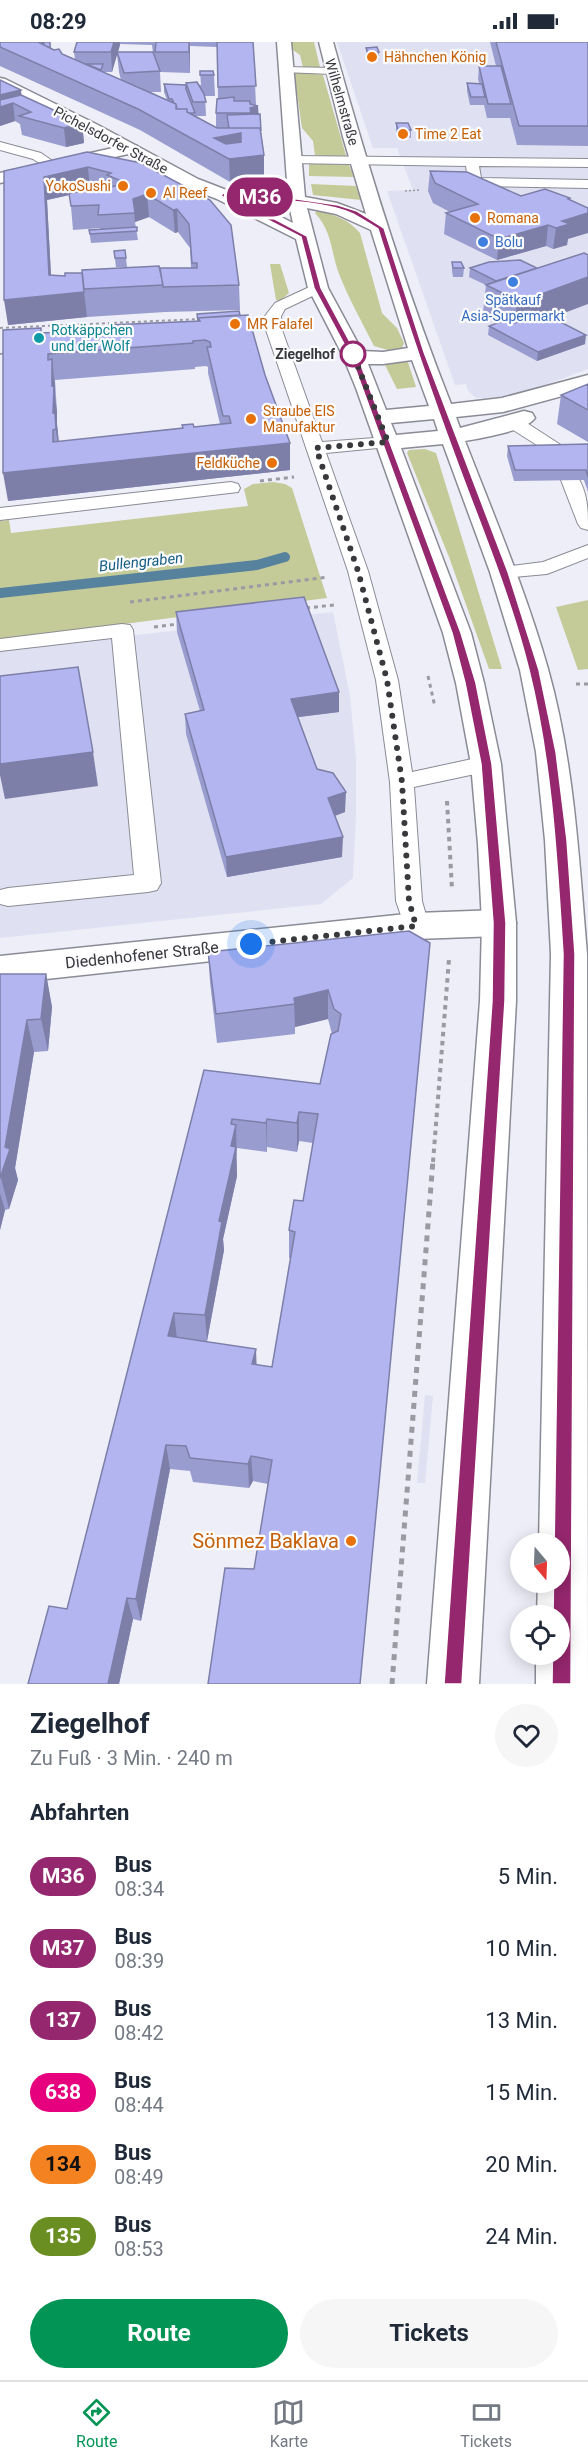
<!DOCTYPE html>
<html lang="de">
<head>
<meta charset="utf-8">
<style>
	body { margin:0; font-family:Roboto,sans-serif; background:#f6f6f7; color:#1f2937; height:100vh; display:flex; flex-direction:column; font-size:22px; white-space:nowrap }
	* { box-sizing:border-box; margin:0 }
	p { font-size:20px; color:#747a83 }
	.icon { flex:none; width:33px; height:33px; fill:none; stroke:currentColor; stroke-width:2; stroke-linecap:round; stroke-linejoin:round }
	.map { position:relative; height:1642px; overflow:hidden }
	.side { display:flex; flex-direction:column; background:#fff; flex:1 }
	.side>* { flex:none }
	.badge { padding:0 12px; border-radius:20px; font-size:21px; line-height:39px }
	.needle { width:39px; rotate:161deg }
	.tools { position:absolute; left:510px; top:1491px; display:grid; gap:12px }
	.tools a { display:grid; place-items:center; width:60px; height:60px; border-radius:50%; background:#fff; box-shadow:0 3px 15px #0003; font-size:30px }
	.you { position:absolute; width:30px; height:30px; margin:-15px; border:4px solid #fff; border-radius:50%; background:#1a73e8; box-shadow:0 0 0 9px #1a73e833 }
	.map>.badge { position:absolute; translate:-50% -50%; box-shadow:0 0 0 3px #fff }
	h2 { padding:0 30px; font-size:22px; line-height:54px }
	.round { display:grid; place-items:center; flex:none; width:63px; height:63px; border-radius:32px; background:#f6f6f7 }
	.overview { display:flex; align-items:center; justify-content:space-between; height:102px; padding:0 30px }
	h1 { font-size:28px; font-weight:700; line-height:45px }
	.button { display:flex; gap:12px; margin-top:auto; padding:12px 30px }
	.button a { flex:1; height:69px; border-radius:36px; background:#029455; color:#fff; font-size:24px; font-weight:700; line-height:69px; text-align:center }
	.button a+a { background:#f6f6f7; color:#1f2937 }
	ul { padding:0; list-style:none }
	li { display:flex; align-items:center; gap:18px; height:72px; padding:0 30px }
	li div { flex:1 }
	li b { display:block; font-size:22px }
	li em { font-style:normal }
	li .badge { min-width:66px; font-weight:700; text-align:center }
	.status { display:flex; justify-content:space-between; align-items:center; height:42px; padding:0 30px; background:#fff; direction:ltr }
	.status svg { height:16px; fill:currentColor }
	.dock { display:flex; justify-content:space-around; align-items:center; height:84px; border-top:2px solid #e0e1e3; background:#fff; font-size:16px; color:#747a83 }
	.dock a { display:grid; justify-items:center; gap:3px }
	.dock .on { color:#029455 }
	.map>svg:first-child { display:block }
</style>
</head>
<body>
<div class="status"><b>08:29</b><svg viewBox="0 0 49 12"><path d="M0 12V9h3v3zM5 12V6h3v6zM10 12V3h3v9zM15 12V0h3v12zM26 1h20v11H26zM47 4h2v5h-2z"/></svg></div>
<div class="map">
<svg width="588" height="1642" viewBox="0 0 588 1642">
	<rect width="100%" height="100%" fill="#edeef8"/>
	<path fill="#dfe0f2" d="M337,0H588V327L521,352L495,357L476,356L468,349L466,342L455,343L387,149L413,148L397,106H373Z
		M333,570L350,654L356,717V773L353,836L321,862L0,896V609Z
		M425,1353L433,1354L425,1441H417Z"/>
	<path fill="#c4cb98" d="M291,0H314L320,25L303,26L300,13L293,8Z
		M299,30L323,33L347,117L315,113L313,99L302,86L294,31Z
		M309,121L349,123L354,135L309,134Z
		M311,142L356,144L361,158L313,153Z
		M317,169C334,172 349,178 360,191L382,271L397,286L404,301L402,306L388,308L374,304C362,280 349,257 339,232C331,210 332,189 315,171Z
		M270,222H280L289,251L280,259L276,258Z
		M408,320L416,345L397,347L384,321Z
		M425,407L436,411L502,627H489L449,515L407,411L409,408Z
		M273,440L285,442L292,446L327,556L0,598V479L9,478L11,491L248,464L244,447L253,442Z
		M588,558V627L578,628L556,565Z"/>
	<g fill="none" stroke-linecap="round" stroke-linejoin="round">
		<path stroke="#57829e" stroke-width="10" d="M0,551L257,523L285,515"/>
		<g stroke="#8a8b94" stroke-width="2">
			<path id="lane" d="M286,25L332,26L338,29L332,32L282,30L280,28Z
				M0,100L41,111L61,125L60,128H50L33,117L0,108Z
				M294,114L588,117V125L479,124L481,136L588,138V146L475,144L468,140L466,124L290,121L288,118Z
				M318,241L326,246L323,249L285,267L281,274L282,288L322,400L388,395L394,396L397,400L394,404L388,405L326,411L368,529L398,638L412,730L486,714L494,716L498,722L494,728L414,745L422,859L429,884L425,891L416,894L407,891L396,859L390,740L376,638L348,529L266,288L265,274L275,261Z
				M513,375L519,376L564,405L569,413L566,417H554L551,412L507,384L504,380L507,376Z
				M570,432L577,434C588,451 588,468 588,488L581,486L578,482L561,438L563,434Z
				M231,440L238,442L240,446L238,450L0,478V466Z
				M588,503V516L547,532L503,536L496,534L493,530L496,526L543,520Z
				M122,582L130,583L133,588L161,841L157,848L148,850L8,864L0,862V848L8,846L134,833L112,596L0,609V597Z"/>
		</g>
		<g stroke="#8a8b94" stroke-width="3">
			<path id="street" d="M131,102L137,104L139,107L137,110L0,141V131Z
				M499,868L511,872L516,881L511,890L499,894L416,897L0,942V914L416,871Z"/>
		</g>
		<g stroke="#8a8b94" stroke-width="3">
			<path id="secondary" d="M277,0H291L305,155L337,161L366,172L343,95L319,0H333C367,123 404,243 451,362L502,356L588,333V347L503,370L456,375L460,386L524,369L532,371L535,376C526,389 481,396 465,399C494,474 526,549 548,627C574,719 579,817 587,912L588,1642H536V1612H560V1574H537L538,1540H560V1502H539L551,912L545,798L536,710L520,628L490,530L443,402L401,406L471,591L484,641L501,722L516,881V959L479,1642H427L480,959L482,881L478,802L471,722L456,641L443,591L356,346L342,312L308,246L296,197L217,157L186,145L86,89L0,46V36L5,37L98,83L198,137L229,149L293,181L289,163L271,161L268,157L271,153H288ZM307,166L336,172L371,188L408,306L383,310L362,309L328,246ZM412,318L429,364L386,368L368,322H383ZM434,377L438,389L396,393L391,381Z"/>
		</g>
		<path stroke="#9a9ba2" stroke-width="1.5" stroke-dasharray="2 2" stroke-linecap="butt" d="M405,149L419,148"/>
		<path stroke="#9a9ba2" stroke-width="2" stroke-dasharray="3 3" stroke-linecap="butt" d="M0,286L200,277
			M0,312L8,311"/>
		<path stroke="#9a9ba2" stroke-width="3" stroke-dasharray="4 4" stroke-linecap="butt" d="M260,439L294,435
			M130,560L328,535
			M306,566L334,563
			M154,585L179,582
			M428,634L435,665
			M576,642H588"/>
		<path stroke="#9a9ba2" stroke-width="4" stroke-dasharray="4.5 4.5" stroke-linecap="butt" d="M447,759L452,847
			M433,1120L449,917"/>
		<path stroke="#9a9ba2" stroke-width="5" stroke-dasharray="6 6" stroke-linecap="butt" d="M392,1642L433,1118"/>
		<use href="#lane" fill="#fff" fill-rule="evenodd"/>
		<use href="#street" fill="#fff" fill-rule="evenodd"/>
		<use href="#secondary" fill="#fff" fill-rule="evenodd"/>
	</g>
	<path fill="#999cce" fill-rule="evenodd" d="M0,0H50L51,7L75,17L74,10L77,0H253L256,63L258,64V72L261,89L264,113V136L230,140L140,88L0,24ZM120,2L152,3L153,11L118,10ZM190,4L217,5L218,57L216,71V86L196,74H206L205,54H215L214,33L200,29L201,43L186,41V43L164,42V50L167,58L151,50H161L160,30L190,31ZM117,12L119,30L121,38L104,30H112Z
		M490,0H588V104L517,103L510,76H487L484,63H470L467,49V41H479L478,37L479,24H496Z
		M366,6L379,10V18H368L366,13Z
		M0,38L21,48V53L82,81L84,101L66,105L22,93L20,82L15,79L0,84Z
		M396,81L411,88V96L398,95L396,89Z
		M141,121L239,243L240,268L165,270L87,275L8,283L4,129ZM70,153L73,188L100,186V188H89L91,201L138,198L135,180L149,175L175,191L178,190L190,206L191,226H160L65,234L51,233L47,158Z
		M430,129L521,154L570,158L567,203L553,207L546,204L497,218L444,192L446,171L450,170L433,161L428,149Z
		M125,208L127,225H116L114,209Z
		M452,220L464,226L463,235H453L452,229Z
		M489,220L552,276L585,302L537,319L488,293L489,284L500,280L483,271L486,243L469,235L470,226Z
		M197,272L240,273L265,333L290,401V428L8,459L42,291L197,280ZM206,324L208,325V331L220,382L194,385L182,383V386L59,400L57,382V370L55,338L195,327V325Z
		M588,342V400L557,382L561,353Z
		M588,402V450L584,438L514,439L507,414L508,404Z
		M176,570L339,650V670L298,675L317,727L345,770L335,774L342,815L227,835L186,692L185,672L200,669L177,590Z
		M409,889L254,1527L268,1442L253,1439L249,1446L193,1440L190,1429L170,1427L141,1579L133,1577L119,1642H28L67,1567L204,1028L320,1042L332,992L328,977L295,985V992L217,1001L210,940L208,910ZM299,1099L313,1101L303,1159L289,1188V1216H291L272,1325L256,1323V1307L199,1299H207L224,1208L223,1197L237,1134L236,1116L237,1106L267,1110V1105L297,1110Z
		M0,932H46L52,965L48,1009L34,1010L15,1126L18,1138L9,1167L5,1168L0,1188Z"/>
	<path fill="#7d7fa8" d="M114,0H120V3L112,30L111,10Z
		M190,0V31L189,10Z
		M21,48L23,66L13,61L15,79L0,84V53Z
		M258,64L259,78L251,80L250,66Z
		M82,81L84,101L66,105L64,86Z
		M241,91V113L214,96Z
		M264,113V136L230,140L229,117Z
		M88,125L90,148L47,158L52,253L84,250L87,275L8,283L4,258L49,233L44,135Z
		M147,152L149,175L135,180L133,157Z
		M177,167L178,190L175,191L173,168Z
		M588,171V191L568,197L567,203L553,207L556,186L562,179Z
		M548,183L546,204L497,218L499,197Z
		M588,235V262L514,290L517,261Z
		M586,293L585,302L537,319L538,310Z
		M52,317L55,344V355L57,370V382L60,414L53,371L52,344Z
		M53,388L56,415L290,401V428L8,459L3,431L53,400Z
		M339,650V670L291,676V657Z
		M93,710L98,744L5,757L0,733V722Z
		M346,750L345,770L328,776V756Z
		M343,795L342,815L227,835L226,815Z
		M46,932L52,965L48,1009L41,977Z
		M328,948V977L295,985L294,956Z
		M27,978L34,1010L15,1126L18,1138L9,1167L1,1136L5,1105Z
		M299,1070V1099L297,1110V1081Z
		M232,1077L233,1094L236,1083L237,1134L223,1197L224,1208L207,1299L205,1273L231,1104V1082Z
		M267,1077V1110L266,1081Z
		M0,1151L5,1168L0,1188Z
		M174,1271L177,1297L168,1294Z
		M256,1307L257,1333L252,1322Z
		M166,1403L170,1427L141,1579L136,1557Z
		M251,1414L253,1439L249,1446L248,1422Z
		M127,1556L133,1577L119,1642H108Z"/>
	<path fill="#b2b5f0" stroke="#7d7fa8" stroke-width="1.5" fill-rule="evenodd" d="M0,0H38L54,8L59,7L62,12L176,62V67H187V70L217,86H260L264,113L229,117L138,67L0,5ZM241,91V100L226,102L214,96Z
		M41,0H50V6L44,3V1Z
		M77,0H114L111,10H74Z
		M156,0H189V10H155Z
		M217,0H253L256,44L218,45Z
		M496,0H588V84H519Z
		M377,5L379,10L368,11L366,6Z
		M117,10H153L160,29L124,31Z
		M86,22H103L101,28Z
		M479,24H501L511,62H488Z
		M200,29H213L214,33H200Z
		M0,38L21,48L0,53Z
		M197,40L204,52L206,60H193L186,41Z
		M467,41L482,42L485,55H471Z
		M164,42L186,43V47L195,71H189L187,70V67H177L176,62L174,61L172,57H169Z
		M21,53L82,81L64,86L19,74L31,70L13,61L0,65V58Z
		M234,55V59H250V62L258,64L250,66L251,71H216L217,57Z
		M260,72L261,89L260,86H229L227,73Z
		M396,81H408L411,88L398,87Z
		M87,110L141,121L210,158L231,183L239,243L163,245L160,226H197V221H192L189,182L177,167L173,168L147,152L133,157L135,171L98,173L99,163L71,164L69,151L100,148L126,141L107,133L111,131L88,125L44,135L49,233L65,234V231H82L84,250L4,258V129Z
		M430,129L467,130L521,154L545,147L570,156L568,157L588,166V171L562,179L570,182L556,186L548,183L499,197L446,171L478,162L435,141Z
		M137,185V189L90,192L89,188Z
		M125,208L126,216H115L114,209Z
		M584,211L588,213V235L517,261L509,257L513,256L486,243Z
		M520,218L537,226L496,239L470,226L489,220Z
		M452,220H461L464,226H453Z
		M159,224L163,243L84,247L82,228Z
		M239,269L240,273L198,276V279L197,272Z
		M543,271L586,293L538,310L489,284L508,277L515,281Z
		M248,273L265,333L290,401L3,431V288L41,286V291L64,290L63,288L109,287V283L200,279L198,276ZM205,298L210,300L211,305H207L223,374H229L231,381L194,385L193,382L182,383L183,386L53,400V388L56,387L55,371H53L54,344H52V317L48,318V312L193,301V299Z
		M588,342V368L561,353Z
		M588,402V435L586,428H515L508,404Z
		M304,555L339,650L291,657L317,727L333,731L346,750L328,756L343,795L226,815L185,672L204,668L176,570Z
		M78,625L93,710L0,722V634Z
		M409,889L430,901L360,1642H208L225,1526L254,1527L272,1418L251,1414L248,1422L190,1416L186,1404L166,1403L136,1557L127,1556L108,1642H28L49,1564L67,1567L204,1028L320,1042L331,992L338,989L341,972L334,967L328,948L294,956L295,962L216,972L208,910ZM299,1070L318,1072L303,1159L294,1158L289,1188L295,1190L272,1325L252,1322L256,1307L168,1294L174,1271L205,1273L222,1180L219,1179L236,1105L231,1104L236,1083L231,1082L232,1077L266,1081L267,1077L297,1081Z
		M0,932H46L41,977L27,978L5,1105L10,1107L0,1136Z"/>
	<path fill="#95276e" stroke="#fff" stroke-width="1.5" d="M223,151L297,157L338,163L357,169L384,186L424,310L508,530L539,628L556,710L567,798L575,912L571,1642H552L563,912C557,817 552,721 529,628C511,555 481,485 455,414C427,339 402,264 378,187C370,182 362,177 353,172C324,158 267,158 233,155L307,194L321,246L358,315L461,591L476,641L492,722L506,881L505,959L462,1642H444L492,959L493,881L481,722L465,641L452,591L351,315L314,246L301,195L221,154Z"/>
	<g fill="none" stroke-linecap="round" stroke-linejoin="round">
		<path stroke="#38393d" stroke-width="6" stroke-dasharray="0 10.8" d="M251,902L416,884L409,859L402,740L387,638L358,529L316,406L388,400L353,312"/>
	</g>
	<g fill="#e8710a" stroke="#fcfcfe" stroke-width="2">
		<circle cx="372" cy="15" r="6"/>
		<circle cx="403" cy="92" r="6"/>
		<circle cx="123" cy="144" r="6"/>
		<circle cx="151" cy="151" r="6"/>
		<circle cx="475" cy="176" r="6"/>
		<circle cx="235" cy="282" r="6"/>
		<circle cx="251" cy="377" r="6"/>
		<circle cx="272" cy="421" r="6"/>
		<circle cx="351" cy="1499" r="6"/>
	</g>
	<g fill="#3f7fe0" stroke="#fcfcfe" stroke-width="2">
		<circle cx="483" cy="200" r="6"/>
		<circle cx="513" cy="240" r="6"/>
	</g>
	<circle fill="#0f9aa8" stroke="#fcfcfe" stroke-width="2" cx="39" cy="296" r="6"/>
	<circle fill="#fff" stroke="#95276e" stroke-width="3" cx="353" cy="312" r="12"/>
	<g text-anchor="middle" dominant-baseline="central" stroke-width="4.5" stroke-linejoin="round" paint-order="stroke">
		<g font-size="14" fill="#c56008" stroke="#fcfcfe" text-anchor="start">
			<text x="384" y="15">Hähnchen König</text>
			<text x="415" y="92">Time 2 Eat</text>
			<text x="111" y="144" text-anchor="end">YokoSushi</text>
			<text x="163" y="151">Al Reef</text>
			<text x="487" y="176">Romana</text>
			<text x="247" y="282">MR Falafel</text>
			<text x="263" y="369">Straube EIS<tspan x="263" dy="16">Manufaktur</tspan></text>
			<text x="260" y="421" text-anchor="end">Feldküche</text>
		</g>
		<g font-size="14" fill="#38393d" stroke="#fcfcfe">
			<text transform="translate(342 60) rotate(74)">Wilhelmstraße</text>
			<text transform="translate(111 98) rotate(28)">Pichelsdorfer Straße</text>
		</g>
		<g font-size="14" fill="#366cbe" stroke="#fcfcfe" text-anchor="start">
			<text x="495" y="200">Bolu</text>
			<text x="513" y="258" text-anchor="middle">Spätkauf<tspan x="513" dy="16">Asia-Supermarkt</tspan></text>
		</g>
		<g font-size="14" fill="#0d838f" stroke="#fcfcfe" text-anchor="start">
			<text x="51" y="288">Rotkäppchen<tspan x="51" dy="16">und der Wolf</tspan></text>
		</g>
		<g font-size="14" font-weight="bold" fill="#38393d" stroke="#fcfcfe" text-anchor="end">
			<text x="335" y="312">Ziegelhof</text>
		</g>
		<g font-size="15" font-style="italic" fill="#155d83" stroke="#fcfcfe">
			<text transform="translate(141 520) rotate(-6)">Bullengraben</text>
		</g>
		<g font-size="16" fill="#38393d" stroke="#fcfcfe">
			<text transform="translate(142 913) rotate(-6)">Diedenhofener Straße</text>
		</g>
		<g font-size="20" fill="#c56008" stroke="#fcfcfe" text-anchor="end">
			<text x="339" y="1499">Sönmez Baklava</text>
		</g>
	</g>
</svg>
<div class="tools">
<a><svg class="needle" viewBox="-14 -14 28 28"><path d="M0-13l5 13h-10z" fill="#e53935"/><path d="M0 13l5-13h-10z" fill="#747a83"/></svg></a>
<a><svg class="icon" aria-label="locate" viewBox="0 0 24 24"><circle cx="12" cy="12" r="6"/><path d="M12 2v4M12 18v4M2 12h4M18 12h4"/></svg></a>
</div>
<div class="you" style="left:251px;top:902px"></div>
<b class="badge" style="left:260px;top:155px;background:#95276e;color:#fff">M36</b>
</div>
<section class="side">
<div class="overview"><div><h1>Ziegelhof</h1><p>Zu Fuß · 3 Min. · 240 m</p></div><a class="round"><svg class="icon" aria-label="heart" viewBox="0 0 24 24"><path d="M12 20l-8-8c-3-5 5-10 8-4 3-6 11-1 8 4z"/></svg></a></div>
<h2>Abfahrten</h2>
<ul>
<li><span class="badge" style="background:#95276e;color:#fff">M36</span><div><b>Bus</b><p>08:34</p></div><em>5 Min.</em></li>
<li><span class="badge" style="background:#95276e;color:#fff">M37</span><div><b>Bus</b><p>08:39</p></div><em>10 Min.</em></li>
<li><span class="badge" style="background:#95276e;color:#fff">137</span><div><b>Bus</b><p>08:42</p></div><em>13 Min.</em></li>
<li><span class="badge" style="background:#e6007e;color:#fff">638</span><div><b>Bus</b><p>08:44</p></div><em>15 Min.</em></li>
<li><span class="badge" style="background:#f58220;color:#111">134</span><div><b>Bus</b><p>08:49</p></div><em>20 Min.</em></li>
<li><span class="badge" style="background:#6b8e23;color:#fff">135</span><div><b>Bus</b><p>08:53</p></div><em>24 Min.</em></li>
</ul>
<div class="button"><a>Route</a><a>Tickets</a></div>
</section>
<nav class="dock">
<a class="on"><svg class="icon" aria-label="directions" viewBox="0 0 24 24"><path d="M12 3l9 9-9 9-9-9zM9 14v-3h6M13 9l2 2-2 2"/></svg>Route</a>
<a><svg class="icon" aria-label="map" viewBox="0 0 24 24"><path d="M3 6l6-2 6 2 6-2v14l-6 2-6-2-6 2zM9 4v14M15 6v14"/></svg>Karte</a>
<a><svg class="icon" aria-label="tickets" viewBox="0 0 24 24"><path d="M3 7h18v10H3zM15 7v10"/></svg>Tickets</a>
</nav>
</body>
</html>
